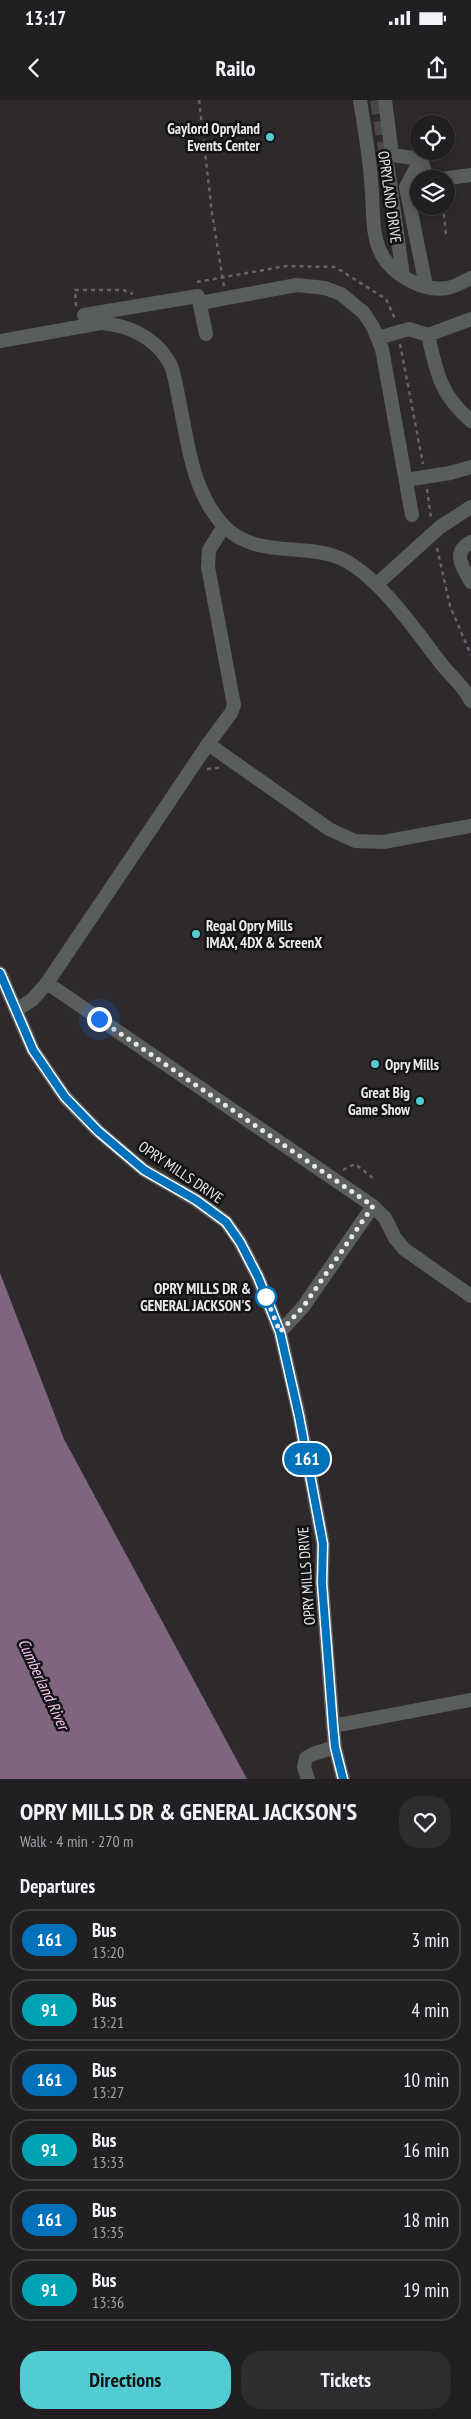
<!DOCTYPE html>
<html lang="en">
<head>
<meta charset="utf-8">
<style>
	body { margin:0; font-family:"PT Sans Narrow",sans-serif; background:#2e2c2f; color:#f1f3f6; height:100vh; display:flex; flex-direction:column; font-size:19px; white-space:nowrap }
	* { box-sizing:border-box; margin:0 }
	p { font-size:16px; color:#a2a2a5 }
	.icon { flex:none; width:28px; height:28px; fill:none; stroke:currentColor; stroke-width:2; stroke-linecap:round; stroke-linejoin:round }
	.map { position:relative; height:1679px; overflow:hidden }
	.sheet { display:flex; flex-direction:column; background:#221f22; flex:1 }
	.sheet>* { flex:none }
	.badge { padding:0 10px; border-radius:16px; font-size:18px; line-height:32px }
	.buttons { position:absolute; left:410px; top:15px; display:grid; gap:10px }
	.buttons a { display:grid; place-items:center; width:45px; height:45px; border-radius:50%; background:#221f22; box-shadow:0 2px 12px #0003,0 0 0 1px #3f3d40; font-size:25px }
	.you { position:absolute; width:25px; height:25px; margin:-12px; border:4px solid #fff; border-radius:50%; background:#1a73e8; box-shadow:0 0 0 8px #1a73e833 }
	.map>.badge { position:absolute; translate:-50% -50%; box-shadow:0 0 0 2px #fff }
	h2 { padding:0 20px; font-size:19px; line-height:45px }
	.round { display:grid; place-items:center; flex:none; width:52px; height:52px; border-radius:20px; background:#2e2c2f }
	.summary { display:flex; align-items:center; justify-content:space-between; height:85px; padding:0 20px }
	h1 { font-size:24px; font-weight:700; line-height:38px }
	.button { display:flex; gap:10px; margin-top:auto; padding:10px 20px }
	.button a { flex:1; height:58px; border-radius:20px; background:#51ccd2; color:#111; font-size:20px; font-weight:700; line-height:58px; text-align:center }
	.button a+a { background:#2e2c2f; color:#f1f3f6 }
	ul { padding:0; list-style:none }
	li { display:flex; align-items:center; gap:15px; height:62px; margin:0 10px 8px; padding:0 10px; border:2px solid #3f3d40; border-radius:20px }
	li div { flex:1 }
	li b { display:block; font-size:19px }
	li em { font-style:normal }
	li .badge { min-width:55px; font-weight:700; text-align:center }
	.status { display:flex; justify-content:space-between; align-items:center; height:35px; padding:0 25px; background:#221f22; direction:ltr }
	.status svg { height:14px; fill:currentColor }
	header { display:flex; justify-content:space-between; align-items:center; height:65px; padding:0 20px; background:#221f22; font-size:22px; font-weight:700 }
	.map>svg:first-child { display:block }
</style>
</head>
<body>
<div class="status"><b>13:17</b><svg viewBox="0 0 49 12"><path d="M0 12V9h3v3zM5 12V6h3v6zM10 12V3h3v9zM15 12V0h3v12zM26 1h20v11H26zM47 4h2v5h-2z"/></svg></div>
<header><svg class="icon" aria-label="back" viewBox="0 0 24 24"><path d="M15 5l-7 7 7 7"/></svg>Railo<svg class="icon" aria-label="share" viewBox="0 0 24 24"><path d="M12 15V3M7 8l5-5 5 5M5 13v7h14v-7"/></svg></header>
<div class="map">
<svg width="471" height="1679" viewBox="0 0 471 1679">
	<rect width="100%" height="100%" fill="#2d292d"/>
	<path fill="#806580" d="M0,1173L64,1339L247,1679H0Z"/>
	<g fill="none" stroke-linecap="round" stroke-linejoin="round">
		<path stroke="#4a464a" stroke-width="14" stroke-dasharray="14 7" stroke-linecap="butt" d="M377,0L388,69"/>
		<path stroke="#676367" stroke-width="2.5" stroke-dasharray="4 4" stroke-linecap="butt" d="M199,0L212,113L224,187
			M443,106L446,134
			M197,182L286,166L335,167L386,199L395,219
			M76,206L75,190H123L133,194
			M400,244L423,364
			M427,389L431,418
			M437,448L450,506L471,555
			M207,669L219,668
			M343,1070L355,1064L373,1078"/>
		<path stroke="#5a5d5d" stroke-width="14" d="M360,0C364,26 369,53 371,80C374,103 370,134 382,155C393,175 423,192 447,188C455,187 464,181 471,178
			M385,0L392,55L421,59L427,79
			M416,68L406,87L426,186
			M388,69L403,176
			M441,79L471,75
			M200,203L297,185L325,188L341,194L364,213L373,227L382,249L412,415
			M84,215L198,196L206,234
			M428,235C437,274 440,294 471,321
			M378,238L409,229L428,235L471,219
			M0,241L101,223C127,225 153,236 168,260C175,271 176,287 179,300C188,343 192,392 224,426C256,459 305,442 342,459C380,477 417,533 443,566C452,577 465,588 471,601
			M406,380L450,373L471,367
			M471,442C451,452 463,468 471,482
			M377,484L440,427L471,407
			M208,644L231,613L234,605L208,467L209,450L224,426
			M0,873L33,950L65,997L98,1031L144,1070L196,1100L226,1122L240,1142L258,1177L280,1232L299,1315L323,1444L322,1483L333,1626L335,1647L343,1679
			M47,883L373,1106L385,1118L395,1138L404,1149L471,1196
			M16,910L32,900L47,883L208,644L329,729L355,741L383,742L471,726
			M280,1232L303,1207L373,1106
			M333,1626L471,1600
			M308,1679L304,1667L306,1658L313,1654L335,1647"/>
	</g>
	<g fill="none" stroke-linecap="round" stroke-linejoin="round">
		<g stroke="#fff" stroke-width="11">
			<path id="line" d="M0,873L33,950L65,997L98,1031L144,1070L196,1100L226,1122L240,1142L258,1177L280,1232L299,1316L323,1444L322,1483L333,1626L335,1647L343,1679"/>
		</g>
		<use href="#line" stroke="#0072bc" stroke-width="8"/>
		<path stroke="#ebe8eb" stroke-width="5" stroke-dasharray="0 9" d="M99,919L373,1106L303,1207L280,1232L264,1192L266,1197"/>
	</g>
	<g fill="#51ccd2" stroke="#141314" stroke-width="2">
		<circle cx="270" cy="37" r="5"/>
		<circle cx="196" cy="834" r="5"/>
		<circle cx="375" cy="964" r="5"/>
		<circle cx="420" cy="1001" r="5"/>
	</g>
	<circle fill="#fff" stroke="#0072bc" stroke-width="2.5" cx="266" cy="1197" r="10"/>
	<g text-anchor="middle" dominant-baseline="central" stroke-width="5" stroke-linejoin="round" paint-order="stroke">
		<g font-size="15" font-weight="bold" fill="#ebe8eb" stroke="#141314" text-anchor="end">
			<text x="260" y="28">Gaylord Opryland<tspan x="260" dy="17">Events Center</tspan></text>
			<text x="206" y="825" text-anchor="start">Regal Opry Mills<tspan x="206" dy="17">IMAX, 4DX &amp; ScreenX</tspan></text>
			<text x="385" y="964" text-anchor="start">Opry Mills</text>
			<text x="410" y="992">Great Big<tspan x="410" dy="17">Game Show</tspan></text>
		</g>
		<g font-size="15" fill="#ebe8eb" stroke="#141314">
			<text transform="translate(390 97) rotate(82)">OPRYLAND DRIVE</text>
			<text transform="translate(181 1072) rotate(34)">OPRY MILLS DRIVE</text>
			<text transform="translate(306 1476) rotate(-94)">OPRY MILLS DRIVE</text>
		</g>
		<g font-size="15" font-weight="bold" fill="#ebe8eb" stroke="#141314" text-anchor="end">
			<text x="251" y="1188">OPRY MILLS DR &amp;<tspan x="251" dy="17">GENERAL JACKSON'S</tspan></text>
		</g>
		<g font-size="16" font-style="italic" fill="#f4c3f3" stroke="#141314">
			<text transform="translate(44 1584) rotate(65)">Cumberland River</text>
		</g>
	</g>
</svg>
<div class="buttons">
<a><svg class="icon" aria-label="locate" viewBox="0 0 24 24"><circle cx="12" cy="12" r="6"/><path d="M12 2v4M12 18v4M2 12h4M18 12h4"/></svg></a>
<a><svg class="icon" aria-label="layers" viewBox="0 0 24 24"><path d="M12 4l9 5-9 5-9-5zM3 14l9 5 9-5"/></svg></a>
</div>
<div class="you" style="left:99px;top:919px"></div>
<b class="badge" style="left:307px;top:1359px;background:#0072bc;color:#fff">161</b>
</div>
<section class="sheet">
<div class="summary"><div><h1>OPRY MILLS DR &amp; GENERAL JACKSON'S</h1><p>Walk · 4 min · 270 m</p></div><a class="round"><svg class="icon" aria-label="heart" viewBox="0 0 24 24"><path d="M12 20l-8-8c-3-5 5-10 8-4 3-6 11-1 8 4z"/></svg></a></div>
<h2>Departures</h2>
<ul>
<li><span class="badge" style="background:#0072bc;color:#fff">161</span><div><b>Bus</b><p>13:20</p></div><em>3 min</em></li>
<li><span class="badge" style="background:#00a3b4;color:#fff">91</span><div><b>Bus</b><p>13:21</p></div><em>4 min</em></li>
<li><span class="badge" style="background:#0072bc;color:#fff">161</span><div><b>Bus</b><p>13:27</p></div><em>10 min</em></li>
<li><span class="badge" style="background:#00a3b4;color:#fff">91</span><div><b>Bus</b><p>13:33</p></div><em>16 min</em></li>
<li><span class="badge" style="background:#0072bc;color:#fff">161</span><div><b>Bus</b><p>13:35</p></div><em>18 min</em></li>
<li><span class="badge" style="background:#00a3b4;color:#fff">91</span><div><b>Bus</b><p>13:36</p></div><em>19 min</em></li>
</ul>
<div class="button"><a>Directions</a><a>Tickets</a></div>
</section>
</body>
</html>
